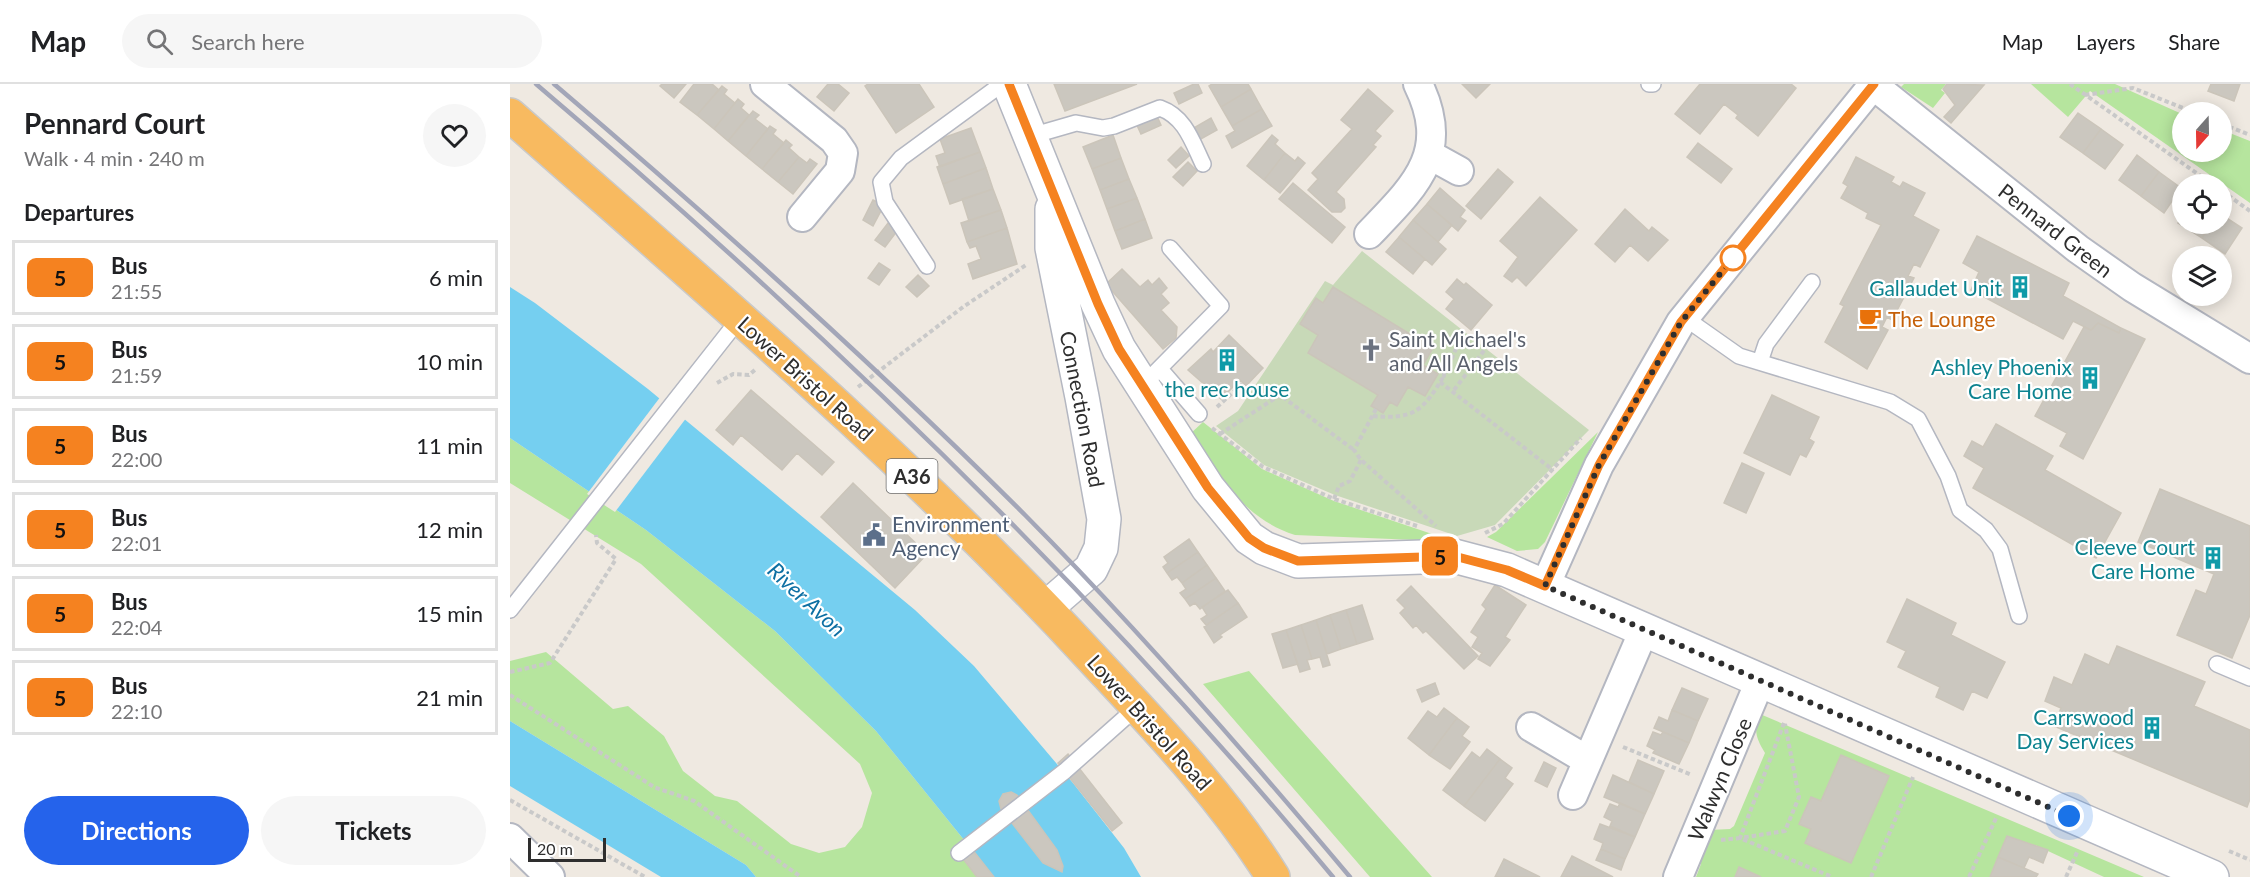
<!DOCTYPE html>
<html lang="en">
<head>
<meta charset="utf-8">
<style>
	body { margin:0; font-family:Lato,sans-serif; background:#f6f6f6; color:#202124; height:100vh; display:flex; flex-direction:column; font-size:22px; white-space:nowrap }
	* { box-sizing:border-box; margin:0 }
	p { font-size:20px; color:#757577 }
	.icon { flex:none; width:33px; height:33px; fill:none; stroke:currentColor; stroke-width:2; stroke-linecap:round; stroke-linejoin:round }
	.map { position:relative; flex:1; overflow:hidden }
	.drawer { display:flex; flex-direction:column; background:#fff; width:510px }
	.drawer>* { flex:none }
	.badge { padding:0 12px; border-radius:9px; font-size:21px; line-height:39px }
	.needle { width:39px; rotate:200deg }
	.fabs { position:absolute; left:1662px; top:18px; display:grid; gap:12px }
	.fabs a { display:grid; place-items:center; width:60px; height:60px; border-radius:50%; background:#fff; box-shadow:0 3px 15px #0003; font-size:30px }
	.scale { position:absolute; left:18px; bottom:15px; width:78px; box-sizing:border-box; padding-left:6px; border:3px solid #2e2e2e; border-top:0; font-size:16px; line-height:21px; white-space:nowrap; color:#2e2e2e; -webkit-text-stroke:4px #fff; paint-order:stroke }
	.you { position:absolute; width:30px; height:30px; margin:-15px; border:4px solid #fff; border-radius:50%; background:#1a73e8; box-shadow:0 0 0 9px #1a73e833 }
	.map>.badge { position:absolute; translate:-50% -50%; box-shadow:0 0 0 3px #fff }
	h2 { padding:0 24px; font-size:22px; line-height:54px }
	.round { display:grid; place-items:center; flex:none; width:63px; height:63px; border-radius:32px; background:#f6f6f6 }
	.headline { display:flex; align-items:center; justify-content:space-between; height:102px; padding:0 24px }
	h1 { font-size:28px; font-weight:700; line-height:45px }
	.button { display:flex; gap:12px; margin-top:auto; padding:12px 24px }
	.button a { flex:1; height:69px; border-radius:36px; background:#2563eb; color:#fff; font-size:24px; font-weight:700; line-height:69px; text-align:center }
	.button a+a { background:#f6f6f6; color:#202124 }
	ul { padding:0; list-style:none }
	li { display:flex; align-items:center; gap:18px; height:75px; margin:0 12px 9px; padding:0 12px; border:3px solid #e0e0e0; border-radius:0px }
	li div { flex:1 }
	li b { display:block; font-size:22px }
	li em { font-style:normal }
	li .badge { min-width:66px; font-weight:700; text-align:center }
	header { display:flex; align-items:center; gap:36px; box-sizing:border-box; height:84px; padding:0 30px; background:#fff; border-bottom:2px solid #e0e0e0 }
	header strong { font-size:28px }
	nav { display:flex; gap:33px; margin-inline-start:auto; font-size:21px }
	.search { width:420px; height:54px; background:#f6f6f6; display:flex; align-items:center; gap:15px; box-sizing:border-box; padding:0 21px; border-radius:33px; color:#757577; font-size:22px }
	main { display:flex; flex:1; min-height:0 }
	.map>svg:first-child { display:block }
</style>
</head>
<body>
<header>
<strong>Map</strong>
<div class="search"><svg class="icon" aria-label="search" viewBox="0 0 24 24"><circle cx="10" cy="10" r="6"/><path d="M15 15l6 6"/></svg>Search here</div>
<nav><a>Map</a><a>Layers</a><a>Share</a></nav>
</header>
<main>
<section class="drawer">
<div class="headline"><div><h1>Pennard Court</h1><p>Walk · 4 min · 240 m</p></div><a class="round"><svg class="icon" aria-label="heart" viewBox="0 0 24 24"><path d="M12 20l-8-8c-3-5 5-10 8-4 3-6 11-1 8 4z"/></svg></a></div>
<h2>Departures</h2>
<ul>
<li><span class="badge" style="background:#f58220;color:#111">5</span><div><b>Bus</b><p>21:55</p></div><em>6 min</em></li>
<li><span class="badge" style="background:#f58220;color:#111">5</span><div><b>Bus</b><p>21:59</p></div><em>10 min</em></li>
<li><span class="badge" style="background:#f58220;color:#111">5</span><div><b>Bus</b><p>22:00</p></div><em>11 min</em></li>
<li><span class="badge" style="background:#f58220;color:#111">5</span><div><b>Bus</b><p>22:01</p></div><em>12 min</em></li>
<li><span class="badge" style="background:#f58220;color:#111">5</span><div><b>Bus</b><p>22:04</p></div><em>15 min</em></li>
<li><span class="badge" style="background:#f58220;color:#111">5</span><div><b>Bus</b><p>22:10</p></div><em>21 min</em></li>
</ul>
<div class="button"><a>Directions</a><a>Tickets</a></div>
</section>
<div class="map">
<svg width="1740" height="793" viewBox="0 0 1740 793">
	<rect width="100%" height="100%" fill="#efe9e1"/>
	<path fill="#b6e59e" d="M1394,0H1436L1431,6L1435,9L1423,24L1391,3Z
		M1521,0H1605L1672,30V68H1712V46L1740,57V119L1580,7L1558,33Z
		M693,338L752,385L824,417L931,453L930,457L785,451C732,434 711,392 680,350Z
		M1088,348L1035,458L1028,465L1007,467L977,453L986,448Z
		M0,354L136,446L265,547L366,647L484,793H246L236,781L0,637V577L36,568L103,625L118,622L154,652L173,687L205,712L227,717L281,760L309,769L335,763L352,743L362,709L350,680L131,480L0,399Z
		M739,587L922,793H860L693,600Z
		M1250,630L1634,793H1594L1525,761L1524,763L1497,752L1480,793H1251L1229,783L1225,793H1186L1191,780L1188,778L1200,746L1220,745L1224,742L1255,669C1246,654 1243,646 1250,630Z"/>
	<path fill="#c8d9b8" d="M852,167L1079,346L985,441L947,452L825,411L754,381L706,342L728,327L815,197L823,201Z"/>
	<path fill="#75cff0" d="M0,203L25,219L138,305L405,526L464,582L563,699L614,764L631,793H484L366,647L265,547L136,446L0,354Z
		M0,637L236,781L246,793H151L0,702Z"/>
	<path fill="#efe9e1" d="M151,312L177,333L105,428L77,410Z"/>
	<path fill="#cbc7bf" stroke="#cbc5ba" stroke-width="1.5" d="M152,0H176L164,14L150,2Z
		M184,0H202L209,6L187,31L170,18Z
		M318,0H328L339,9L324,27L307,13Z
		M358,0H409L424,23L386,49L355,2Z
		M544,0H627L555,27Z
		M684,0H688L692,9L669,20L664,9Z
		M702,0H738L741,5L711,23L699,2Z
		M952,0H980L966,14Z
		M1190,0H1281L1286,4L1248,52L1226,34L1228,31L1214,20L1190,50L1165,30Z
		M1437,0L1474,1L1441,39L1434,33L1445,21L1433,5Z
		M1701,0H1730L1724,17L1698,7Z
		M212,2L217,6L214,10L225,19L204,45L187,31Z
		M741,5L752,25L722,42L711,23Z
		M858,5L883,27L865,47L871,52L863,61L866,63L826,108L834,115L835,124L831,128H822L798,106L808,95L802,89L842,45L831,36Z
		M228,15L234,20L231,24L239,31L218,57L204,45Z
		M752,25L762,42L722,64L716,52L725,47L722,42Z
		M243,27L249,31L245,35L258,45L236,72L218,57Z
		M1568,29L1591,45L1573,69L1550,53Z
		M646,30L651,41L631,50L626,39Z
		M701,34L707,46L689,56L682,45Z
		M260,42L266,46L263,50L274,59L252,85L236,72Z
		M461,44L470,68L430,83L426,72L435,69L430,55Z
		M1591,45L1613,61L1595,85L1573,69Z
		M603,51L611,74L582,85L573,63Z
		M762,51L768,56L765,60L775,69L754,96L737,82Z
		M276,56L282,61L279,64L289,73L268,98L252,85Z
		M1188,59L1222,85L1211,99L1177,73Z
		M671,63L679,72L666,84L658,76Z
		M470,68L476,84L433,100L427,83Z
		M775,69L785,77L788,73L795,79L770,109L754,96Z
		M1627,71L1649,88L1631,112L1609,96Z
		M289,73L297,79L300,75L307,80L283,110L268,98Z
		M1346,73L1384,93L1381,98L1390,103L1393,98L1415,109L1403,132L1429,146L1410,183L1404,180L1398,192L1404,194L1382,236L1377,233L1372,243L1378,246L1357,285L1315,258L1334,222L1330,220L1371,141L1356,134L1358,129L1331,114L1338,102L1333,99Z
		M611,74L619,95L590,106L582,85Z
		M678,78L687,87L673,102L663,93Z
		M476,84L483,105L440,120L433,100Z
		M988,85L1003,98L971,135L956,122Z
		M1649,88L1671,104L1654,129L1631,112Z
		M619,95L627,114L597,125L590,106Z
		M783,99L835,143L822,159L769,115Z
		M930,104L955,126L950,133L956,137L948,147L917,120Z
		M483,105L491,126L459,137L452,115Z
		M1030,113L1067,146L1016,202L1007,193L1002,198L994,192L1008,173L990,157Z
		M627,114L635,135L605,147L597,125Z
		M363,116L374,121L363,142L353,136Z
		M917,120L942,141L928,158L903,136Z
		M1115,125L1139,147L1142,143L1158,156L1138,177L1120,161L1105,178L1085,160Z
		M491,126L497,144L457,158L451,139Z
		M1712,131L1732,144L1715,170L1692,154L1701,140H1712Z
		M1672,133V140H1701L1692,154L1668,139Z
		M635,135L642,154L612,165L605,147Z
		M903,136L936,165L922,181L889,153Z
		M378,139L387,147L375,163L365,156Z
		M497,144L507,180L463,195L458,180L471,175L466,162L460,164L457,158Z
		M1467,152L1559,199L1553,212L1611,244L1609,249L1588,239L1581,246L1563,237L1553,255L1461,206L1469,188L1453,179Z
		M889,153L915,175L903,190L876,168Z
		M369,179L380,186L369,201L358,194Z
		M612,185L630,203L638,196L642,201L649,194L657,204L651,210L659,219L651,226L667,243L666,254L653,265L596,200Z
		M408,191L419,202L407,213L396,203Z
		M947,195L954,201L956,199L982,221L961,246L936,225L944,215L936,208Z
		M823,203L923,264L913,281L928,290L915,312L898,303L887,322L880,318L873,329L861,322L868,311L798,269L808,251L790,240L806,214L813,219Z
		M1588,239L1609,249L1611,244L1635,255L1573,375L1550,362L1557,349L1525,332L1574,243L1581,246Z
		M719,251L753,284L736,302L730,296L711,315L678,286L701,265L703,268Z
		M241,306L324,378L312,391L287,369L272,386L231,351L223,361L206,346Z
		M1262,311L1309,333L1299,355L1304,358L1296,373L1290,370L1280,391L1234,369Z
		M1486,340L1543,372L1535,386L1611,429L1586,474L1463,404L1474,384L1454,372L1462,357L1473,363Z
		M1232,379L1254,389L1236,429L1214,419Z
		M343,399L417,470L385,504L311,433Z
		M1650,405L1740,442V531L1722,574L1667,551L1686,506L1696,510L1704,490L1628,458Z
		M679,455L688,468L657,489L653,483L658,479L654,473Z
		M688,468L697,481L672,499L667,493L662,496L657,489Z
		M697,481L706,494L675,515L670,509L676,505L672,499Z
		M706,494L715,507L690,525L685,519L680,522L675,515Z
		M985,501L1016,521L995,553L1000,556L980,582L968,575L972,569L962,563L968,553L961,548L976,525L972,521Z
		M901,502L968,572L954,585L916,547L913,549L906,541L903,544L890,529L895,524L887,516Z
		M718,506L728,519L696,541L691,535L697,531L692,523Z
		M1397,515L1446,539L1441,551L1495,578L1477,614L1462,607L1453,626L1426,613L1430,603L1388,583L1396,567L1377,558Z
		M728,519L737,533L710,551L712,553L704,559L694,543Z
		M852,521L863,555L847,560L836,526Z
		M836,526L847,560L831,565L820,531Z
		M820,531L831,565L817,570L806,536Z
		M806,536L820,581L813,583L810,573L802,575L791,541Z
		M791,541L802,575L797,576L800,585L790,588L776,546Z
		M776,546L788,580L773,584L762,550Z
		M1607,562L1695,598L1684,622L1740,646V715L1737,723L1544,642L1551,624L1535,617L1544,593L1562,601L1575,570L1599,581Z
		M925,599L929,610L912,618L907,606Z
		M1172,604L1198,615L1188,637L1162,626Z
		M934,624L947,634L919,671L898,654L918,627L927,633Z
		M1162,626L1188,637L1179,659L1144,644L1149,633L1158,637Z
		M947,634L959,643L952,652L960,658L940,685L919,671Z
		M1143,648L1151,651L1153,648L1179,659L1169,680L1143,669L1145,666L1137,662Z
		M977,665L990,675L954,722L933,706L962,668L970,674Z
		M558,670L612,739L602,747L548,679Z
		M1331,671L1379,692L1341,779L1295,759L1301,745L1289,740L1301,713L1311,717Z
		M990,675L1002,684L995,694L1003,700L975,737L954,722Z
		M1128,676L1154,687L1144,710L1119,698Z
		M1034,678L1046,684L1037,703L1025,697Z
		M1103,691L1144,710L1135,730L1094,713Z
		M501,708L507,711L547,766L553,782L552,788L533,779L491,725L489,717L493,710Z
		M1110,719L1135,730L1125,753L1100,742L1102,737L1094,733L1100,720L1108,723Z
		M1090,740L1125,753L1115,775L1091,765L1093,759L1084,755Z
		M1497,752L1538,766L1533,779L1519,773L1514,784L1488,773Z
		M454,755L484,793H467L444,763Z
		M1091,765L1115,775L1111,786L1086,776Z
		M1062,772L1103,793H1051Z
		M1488,773L1528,790L1526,793H1480Z
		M994,775L1030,793H985Z
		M1229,783L1251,793H1225Z"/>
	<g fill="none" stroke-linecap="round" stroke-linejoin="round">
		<g stroke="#b4b7c1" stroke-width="18">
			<path id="service" d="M1139,0H1143
				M521,52L566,39L593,44L604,42L650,24C675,33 682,57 693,80
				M417,182L375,118L371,98L391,74L492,0
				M1175,234L1229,272L1380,318L1408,335L1438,392L1450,426L1476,446L1490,465L1509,532
				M1250,278L1256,260L1302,198
				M650,285L689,330
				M631,303L711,222L660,164
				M0,526L230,234
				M1707,580L1740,594
				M449,769L555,687L627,623"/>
		</g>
		<g stroke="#b4b7c1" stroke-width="32">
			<path id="minor" d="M255,0L324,56L333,69L330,87L292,133
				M1362,0L1568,165L1622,203L1740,275
				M920,71L949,87
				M859,150C905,102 942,69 908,0
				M1035,502L1089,381L1171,238L1364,0
				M1021,643L1077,676
				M1063,711L1134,546
				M0,754L40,793
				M1168,793L1250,597"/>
		</g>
		<g stroke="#b4b7c1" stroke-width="36">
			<path id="tertiary" d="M499,0L588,220L609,265L698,404L739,454L754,464L788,477L944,472L997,486L1702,793
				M536,524L581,485L591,464L594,435L572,313L542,164V125"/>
		</g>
		<g stroke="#c9c9c9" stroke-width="36">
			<path id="trunk" d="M0,31C198,206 400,377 580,572C645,642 712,711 763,793"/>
		</g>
		<path stroke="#c9c9c9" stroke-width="4" stroke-dasharray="4.5 3" stroke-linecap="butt" d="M1560,0L1702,100
			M1575,11L1623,4L1683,28
			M1712,40L1740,51
			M1712,107L1740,127
			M934,288V292L953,249
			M930,298L1043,386
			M207,299L223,290L239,291L246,285
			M348,303L453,223L516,181
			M944,306L976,264
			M707,323L733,299
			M866,325L844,366L851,376L926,442
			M863,332C905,336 913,326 934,292
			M702,344L753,383L824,415L907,442
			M710,350L770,311L844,366
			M824,415L829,402L840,397L851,376
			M975,449L993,440L1071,354
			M0,588L40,579L106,475L87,459L86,451
			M0,611L144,703L184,717L291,793
			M1274,639L1230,754L1275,747L1289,713L1275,640
			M1113,663L1182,691
			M0,716L135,793
			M1211,756L1230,754L1322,793
			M1719,767L1740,776
			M1361,793L1403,693
			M1459,793L1487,732
			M1556,793L1568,766"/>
		<use href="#service" stroke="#fff" stroke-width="15"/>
		<use href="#minor" stroke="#fff" stroke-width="28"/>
		<use href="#tertiary" stroke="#fff" stroke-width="33"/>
		<use href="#trunk" stroke="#f8ba60" stroke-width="33"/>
		<path stroke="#a3a6b8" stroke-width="4.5" d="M26,0C312,243 583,504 823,793
			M44,0C206,138 365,281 515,431C629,546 736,669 840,793"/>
	</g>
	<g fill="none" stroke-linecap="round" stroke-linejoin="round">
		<g stroke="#fff" stroke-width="14">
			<path id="line" d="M499,0L588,220L609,265L698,404L739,454L754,464L788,477L944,472L997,486L1035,502L1089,381L1171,238L1364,0"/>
		</g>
		<use href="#line" stroke="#f58220" stroke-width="9"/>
		<path stroke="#2e2e2e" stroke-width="6" stroke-dasharray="0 10.8" d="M1223,174L1171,238L1089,381L1035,502L1559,732"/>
	</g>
	<defs>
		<g id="building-bare" transform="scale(1.8)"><path d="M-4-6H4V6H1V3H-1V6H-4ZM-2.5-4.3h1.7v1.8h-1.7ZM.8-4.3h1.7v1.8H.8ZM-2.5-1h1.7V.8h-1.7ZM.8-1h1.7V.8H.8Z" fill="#0f9aa8" stroke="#fff" stroke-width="2.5" paint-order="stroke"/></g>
		<g id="cafe-bare" transform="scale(1.8)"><path d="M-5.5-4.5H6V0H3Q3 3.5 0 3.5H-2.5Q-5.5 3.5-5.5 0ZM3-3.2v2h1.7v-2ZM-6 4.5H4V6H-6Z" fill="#e8710a" stroke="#fff" stroke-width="2.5" paint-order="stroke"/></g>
		<g id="church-bare" transform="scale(1.8)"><path d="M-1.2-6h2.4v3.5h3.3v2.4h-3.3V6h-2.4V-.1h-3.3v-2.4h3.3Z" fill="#6b7280" stroke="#fff" stroke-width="2.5" paint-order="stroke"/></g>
		<g id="civic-bare" transform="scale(1.8)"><path d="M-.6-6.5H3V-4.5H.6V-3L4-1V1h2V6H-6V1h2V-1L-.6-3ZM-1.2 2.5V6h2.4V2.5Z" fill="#5c6f8a" stroke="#fff" stroke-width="2.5" paint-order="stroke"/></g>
	</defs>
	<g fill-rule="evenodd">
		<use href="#building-bare" x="1510" y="203"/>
		<use href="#cafe-bare" x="1360" y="234"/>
		<use href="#church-bare" x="861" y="266"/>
		<use href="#building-bare" x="717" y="276"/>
		<use href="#building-bare" x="1580" y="294"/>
		<use href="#civic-bare" x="364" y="451"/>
		<use href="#building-bare" x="1703" y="474"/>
		<use href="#building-bare" x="1642" y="644"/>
	</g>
	<circle fill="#fff" stroke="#f58220" stroke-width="3" cx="1223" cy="174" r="12"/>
	<g text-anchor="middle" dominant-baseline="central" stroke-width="4.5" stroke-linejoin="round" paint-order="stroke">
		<rect fill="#fff" stroke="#6d6d6d" stroke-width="1.5" x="376.5" y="375" width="51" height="34" rx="4.5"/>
		<g font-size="20" font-weight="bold" fill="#2e2e2e">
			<text x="402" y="392">A36</text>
		</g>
		<g font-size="21" fill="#2e2e2e" stroke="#fff">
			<text transform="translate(1546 146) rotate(38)">Pennard Green</text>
			<text transform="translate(296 294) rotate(42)">Lower Bristol Road</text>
			<text transform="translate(573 325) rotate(79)">Connection Road</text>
			<text transform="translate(640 638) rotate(48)">Lower Bristol Road</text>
			<text transform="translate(1209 695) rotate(-67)">Walwyn Close</text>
		</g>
		<g font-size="21" fill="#0d838f" stroke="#fff" text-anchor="end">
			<text x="1492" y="203">Gallaudet Unit</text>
			<text x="1562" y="282">Ashley Phoenix<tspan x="1562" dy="24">Care Home</tspan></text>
			<text x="717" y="304" text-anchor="middle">the rec house</text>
			<text x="1685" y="462">Cleeve Court<tspan x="1685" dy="24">Care Home</tspan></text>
			<text x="1624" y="632">Carrswood<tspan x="1624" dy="24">Day Services</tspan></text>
		</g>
		<g font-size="21" fill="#c56008" stroke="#fff" text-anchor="start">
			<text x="1378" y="234">The Lounge</text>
		</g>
		<g font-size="21" fill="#5b616d" stroke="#fff" text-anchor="start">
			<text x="879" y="254">Saint Michael's<tspan x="879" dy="24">and All Angels</tspan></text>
		</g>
		<g font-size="21" fill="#4e5e75" stroke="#fff" text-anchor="start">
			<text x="382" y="439">Environment<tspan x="382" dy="24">Agency</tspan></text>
		</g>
		<g font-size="22" font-style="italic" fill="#0d6fa3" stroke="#fff">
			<text transform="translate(297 515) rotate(43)">River Avon</text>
		</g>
	</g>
</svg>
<div class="fabs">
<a><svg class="needle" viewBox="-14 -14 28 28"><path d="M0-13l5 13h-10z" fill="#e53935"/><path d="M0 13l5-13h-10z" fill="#757577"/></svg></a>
<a><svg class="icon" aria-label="locate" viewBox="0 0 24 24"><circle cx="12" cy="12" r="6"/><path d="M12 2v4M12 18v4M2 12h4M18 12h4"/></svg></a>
<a><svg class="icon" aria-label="layers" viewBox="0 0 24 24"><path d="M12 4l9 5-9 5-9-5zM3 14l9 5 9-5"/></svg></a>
</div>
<div class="scale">20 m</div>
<div class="you" style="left:1559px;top:732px"></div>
<b class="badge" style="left:930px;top:472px;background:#f58220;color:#111">5</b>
</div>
</main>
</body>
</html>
